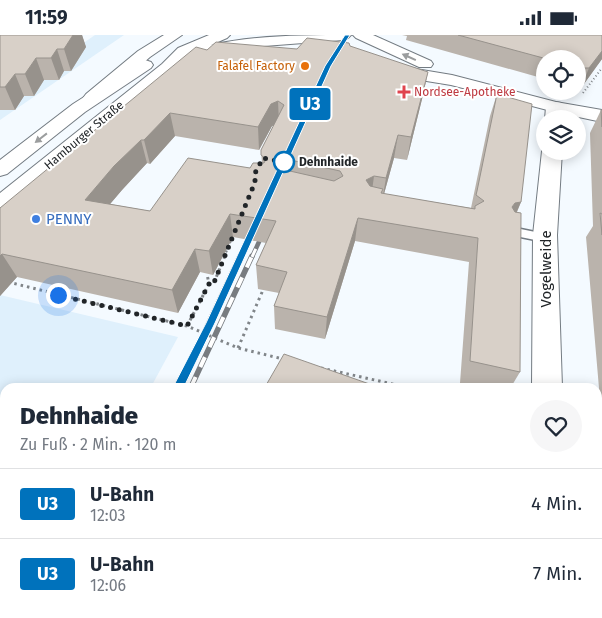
<!DOCTYPE html>
<html lang="de">
<head>
<meta charset="utf-8">
<style>
	body { margin:0; font-family:"Fira Sans",sans-serif; background:#f6f6f7; color:#1f2937; height:100vh; display:flex; flex-direction:column; font-size:19px; white-space:nowrap }
	* { box-sizing:border-box; margin:0 }
	p { font-size:16px; color:#747a83 }
	.icon { flex:none; width:28px; height:28px; fill:none; stroke:currentColor; stroke-width:2; stroke-linecap:round; stroke-linejoin:round }
	.map { position:relative; flex:1; overflow:hidden }
	.panel { position:absolute; left:0px; top:348px; width:602px; height:236px; display:flex; flex-direction:column; background:#fff; border-radius:15px 15px 0 0; box-shadow:0 2px 12px #0003 }
	.panel>* { flex:none }
	.badge { padding:0 10px; border-radius:4px; font-size:18px; line-height:32px }
	.tools { position:absolute; left:536px; top:15px; display:grid; gap:10px }
	.tools a { display:grid; place-items:center; width:50px; height:50px; border-radius:50%; background:#fff; box-shadow:0 2px 12px #0003; font-size:25px }
	.you { position:absolute; width:25px; height:25px; margin:-12px; border:4px solid #fff; border-radius:50%; background:#1a73e8; box-shadow:0 0 0 8px #1a73e833 }
	.map>.badge { position:absolute; translate:-50% -50%; box-shadow:0 0 0 2px #fff }
	.round { display:grid; place-items:center; flex:none; width:52px; height:52px; border-radius:26px; background:#f6f6f7 }
	.overview { display:flex; align-items:center; justify-content:space-between; height:85px; padding:0 20px }
	h1 { font-size:24px; font-weight:800; line-height:38px }
	ul { padding:0; list-style:none }
	li { display:flex; align-items:center; gap:15px; height:70px; padding:0 20px; border-top:1px solid #e0e1e3 }
	li div { flex:1 }
	li b { display:block; font-size:19px }
	li em { font-style:normal }
	li .badge { min-width:55px; font-weight:700; text-align:center }
	.status { display:flex; justify-content:space-between; align-items:center; height:35px; padding:0 25px; background:#fff; direction:ltr }
	.status svg { height:14px; fill:currentColor }
	.map>svg:first-child { display:block }
</style>
</head>
<body>
<div class="status"><b>11:59</b><svg viewBox="0 0 49 12"><path d="M0 12V9h3v3zM5 12V6h3v6zM10 12V3h3v9zM15 12V0h3v12zM26 1h20v11H26zM47 4h2v5h-2z"/></svg></div>
<div class="map">
<svg width="602" height="583" viewBox="0 0 602 583">
	<rect width="100%" height="100%" fill="#f4faff"/>
	<path fill="#dff0fc" d="M95,0H124L0,85V18L81,12L85,7Z
		M0,260L178,302L151,352H5V579L0,583Z"/>
	<g fill="none" stroke-linecap="round" stroke-linejoin="round">
		<g stroke="#737b82" stroke-width="3">
			<path id="lane" d="M511,192L545,199L551,203L545,207L506,199L505,196L506,193Z"/>
		</g>
		<g stroke="#737b82" stroke-width="2">
			<path id="street" d="M555,67L561,68L564,72L563,84H545L546,72L549,68Z
				M545,112V116H562L557,200L562,352H532L533,200L542,116Z
				M533,579H573V583H533Z"/>
		</g>
		<g stroke="#737b82" stroke-width="2">
			<path id="secondary" d="M164,0H182L150,22L98,67L92,68L86,67L83,63L86,59L138,16Z
				M353,0H373L431,26L433,29L431,32H419L356,3Z
				M392,27L416,34L452,40L556,67L602,75V87L555,77L451,50L408,43L386,35L384,32L386,29Z"/>
		</g>
		<g stroke="#737b82" stroke-width="2">
			<path id="primary" d="M209,0H230L227,3L211,10C257,0 303,0 351,0L348,3L343,5L238,13L203,22L197,20L195,17L190,19L174,35L8,174L0,176V158L162,29L178,13Z
				M145,25L151,27L153,30L151,33L85,77L7,139L0,141V125L73,69L139,27Z"/>
		</g>
		<path stroke="#808589" stroke-width="2" stroke-dasharray="1 2.5" stroke-linecap="butt" d="M583,58L602,33"/>
		<path stroke="#808589" stroke-width="2.5" stroke-dasharray="2 3" stroke-linecap="butt" d="M224,222L231,205"/>
		<path stroke="#808589" stroke-width="3" stroke-dasharray="2.5 4" stroke-linecap="butt" d="M8,247L187,291L238,313L283,324
			M209,249L213,250L225,221
			M187,291L209,249L207,239
			M238,313L263,255
			M321,333L406,352"/>
		<path stroke="#808589" stroke-width="4" stroke-dasharray="3 5" stroke-linecap="butt" d="M491,579L500,583"/>
		<use href="#lane" fill="#fff" fill-rule="evenodd"/>
		<use href="#street" fill="#fff" fill-rule="evenodd"/>
		<use href="#secondary" fill="#fff" fill-rule="evenodd"/>
		<use href="#primary" fill="#fff" fill-rule="evenodd"/>
		<g stroke="#787c80" stroke-width="4">
			<path id="rail-far3" d="M334,19L348,0"/>
		</g>
		<g stroke="#787c80" stroke-width="4.5">
			<path id="rail-far2" d="M240,222L254,192
				M252,222L265,194"/>
		</g>
		<g stroke="#787c80" stroke-width="5.5">
			<path id="rail-far1" d="M179,352L240,221
				M191,352L252,221"/>
		</g>
		<g stroke="#787c80" stroke-width="7">
			<path id="rail" d="M64,583L66,579
				M81,583L83,579"/>
		</g>
		<use href="#rail-far3" stroke="#fff" stroke-width="2.5" stroke-dasharray="7" stroke-linecap="butt"/>
		<use href="#rail-far2" stroke="#fff" stroke-width="3" stroke-dasharray="9" stroke-linecap="butt"/>
		<use href="#rail-far1" stroke="#fff" stroke-width="4" stroke-dasharray="11" stroke-linecap="butt"/>
		<use href="#rail" stroke="#fff" stroke-width="5" stroke-dasharray="14" stroke-linecap="butt"/>
	</g>
	<path fill="#bab3ac" fill-rule="evenodd" d="M0,0H82L86,12L71,36H64L59,45H44L34,61H24L15,75H0Z
		M402,0H602V24L581,53H578V24H545V44L406,5L407,1Z
		M350,11L423,60L407,125L394,123L384,159L471,173L490,81L497,59L521,167L517,177L520,337L511,352H481L460,348L469,227L355,206L325,304L275,294L274,271L279,258L258,254L256,230L266,208L233,202L213,240L200,237L178,278L17,242L0,261V173L207,15L297,14ZM272,91H274L261,115L262,128L150,176L110,169L122,155L147,128L150,129L175,101L259,115Z
		M601,75H602V388L586,202L593,191L590,98Z
		M314,579H485L484,583H322Z"/>
	<path fill="#97928c" d="M73,0H82L86,12L71,36L64,14Z
		M57,14L64,36L59,45L51,23Z
		M602,16V24L581,53L589,33Z
		M36,23L44,45L34,61L25,39Z
		M428,37L423,60L407,125L411,102Z
		M15,39L24,61L15,75L5,52Z
		M278,66L279,88L272,91L259,115L258,92L271,69Z
		M170,78L175,101L150,129L144,105Z
		M398,100L394,123L382,166L386,143Z
		M141,105L147,128L122,155L94,188L85,165L114,131Z
		M286,124V147L277,129Z
		M374,141L371,164L366,145Z
		M521,167L511,190L512,172L515,168Z
		M230,179L233,202L213,240L209,216Z
		M358,183L355,206L325,304L327,282Z
		M195,214L200,237L178,278L172,255Z
		M2,219L17,242L0,261V221Z
		M14,579H35L33,583H12Z"/>
	<path fill="#d8d0c8" stroke="#97928c" fill-rule="evenodd" d="M0,0H73L64,14H57L51,23H36L25,39H15L5,52H0Z
		M458,0H602V16L589,33H582L578,32V24H547Z
		M307,3L349,8L350,11L428,37L411,102L398,100L386,143L374,141L366,145L370,151L383,154L381,158L475,174V171L484,166L476,160L477,156L497,59L532,69L521,167L515,168L512,172L515,177L521,178L520,337L470,326L478,203L358,183L327,282L274,271L287,237L256,230L276,186L230,179L209,216L195,214L172,255L2,219L0,221V173L196,12L207,15L216,7L297,14ZM278,66L284,70L261,115V120L266,124L264,128H253L250,133L188,123L150,176L85,165L114,131L141,105H144L170,78L258,92L271,69ZM286,124L340,136L343,141L334,146L281,134L277,129Z
		M601,75H602V92Z
		M600,178L602,179V200Z
		M284,319L378,352H265Z
		M0,505L5,507V579H14L12,583H0Z
		M336,579H485L484,583H344Z"/>
	<defs><path id="oneway-solid" d="M-6-.8H1V-3.2L6.5 0L1 3.2V.8H-6Z" transform="scale(1.25)"/></defs>
	<g fill="#9b9d9e">
		<use href="#oneway-solid" transform="translate(409 22) rotate(-156)"/>
		<use href="#oneway-solid" transform="translate(41 103) rotate(142)"/>
	</g>
	<path fill="#0072bc" stroke="#fff" d="M345,0H350L331,31L215,288L182,356H175L173,352L206,288L325,31Z"/>
	<g fill="none" stroke-linecap="round" stroke-linejoin="round">
		<path stroke="#212528" stroke-width="5" stroke-dasharray="0 9" d="M58,260L187,291L209,249L213,250L255,147V138L263,123L284,127"/>
	</g>
	<circle fill="#e8710a" stroke="#fff" stroke-width="2" cx="305" cy="31" r="5"/>
	<path fill="#e0444e" stroke="#fff" stroke-width="2" d="M401.5 49.5h5v5h5v5h-5v5h-5v-5h-5v-5h5z"/>
	<circle fill="#fff" stroke="#0072bc" stroke-width="2.5" cx="284" cy="127" r="10"/>
	<circle fill="#3f7fe0" stroke="#fff" stroke-width="2" cx="36" cy="184" r="5"/>
	<g text-anchor="middle" dominant-baseline="central" stroke-width="4" stroke-linejoin="round" paint-order="stroke">
		<g font-size="12" fill="#c56008" stroke="#fff" text-anchor="end">
			<text x="295" y="31">Falafel Factory</text>
		</g>
		<g font-size="12" fill="#be3a42" stroke="#fff" text-anchor="start">
			<text x="414" y="57">Nordsee-Apotheke</text>
		</g>
		<g font-size="12" fill="#212528" stroke="#fff">
			<text transform="translate(84 100) rotate(-40)">Hamburger Straße</text>
		</g>
		<g font-size="12" font-weight="bold" fill="#212528" stroke="#fff" text-anchor="start">
			<text x="299" y="127">Dehnhaide</text>
		</g>
		<g font-size="15" fill="#366cbe" stroke="#fff" text-anchor="start">
			<text x="46" y="184">PENNY</text>
		</g>
		<g font-size="15" fill="#212528" stroke="#fff">
			<text transform="translate(546 234) rotate(-90)">Vogelweide</text>
		</g>
	</g>
</svg>
<div class="tools">
<a><svg class="icon" aria-label="locate" viewBox="0 0 24 24"><circle cx="12" cy="12" r="6"/><path d="M12 2v4M12 18v4M2 12h4M18 12h4"/></svg></a>
<a><svg class="icon" aria-label="layers" viewBox="0 0 24 24"><path d="M12 4l9 5-9 5-9-5zM3 14l9 5 9-5"/></svg></a>
</div>
<div class="you" style="left:58px;top:260px"></div>
<b class="badge" style="left:310px;top:69px;background:#0072bc;color:#fff">U3</b>
<section class="panel">
<div class="overview"><div><h1>Dehnhaide</h1><p>Zu Fuß · 2 Min. · 120 m</p></div><a class="round"><svg class="icon" aria-label="heart" viewBox="0 0 24 24"><path d="M12 20l-8-8c-3-5 5-10 8-4 3-6 11-1 8 4z"/></svg></a></div>
<ul>
<li><span class="badge" style="background:#0072bc;color:#fff">U3</span><div><b>U-Bahn</b><p>12:03</p></div><em>4 Min.</em></li>
<li><span class="badge" style="background:#0072bc;color:#fff">U3</span><div><b>U-Bahn</b><p>12:06</p></div><em>7 Min.</em></li>
</ul>
</section>
</div>
</body>
</html>
